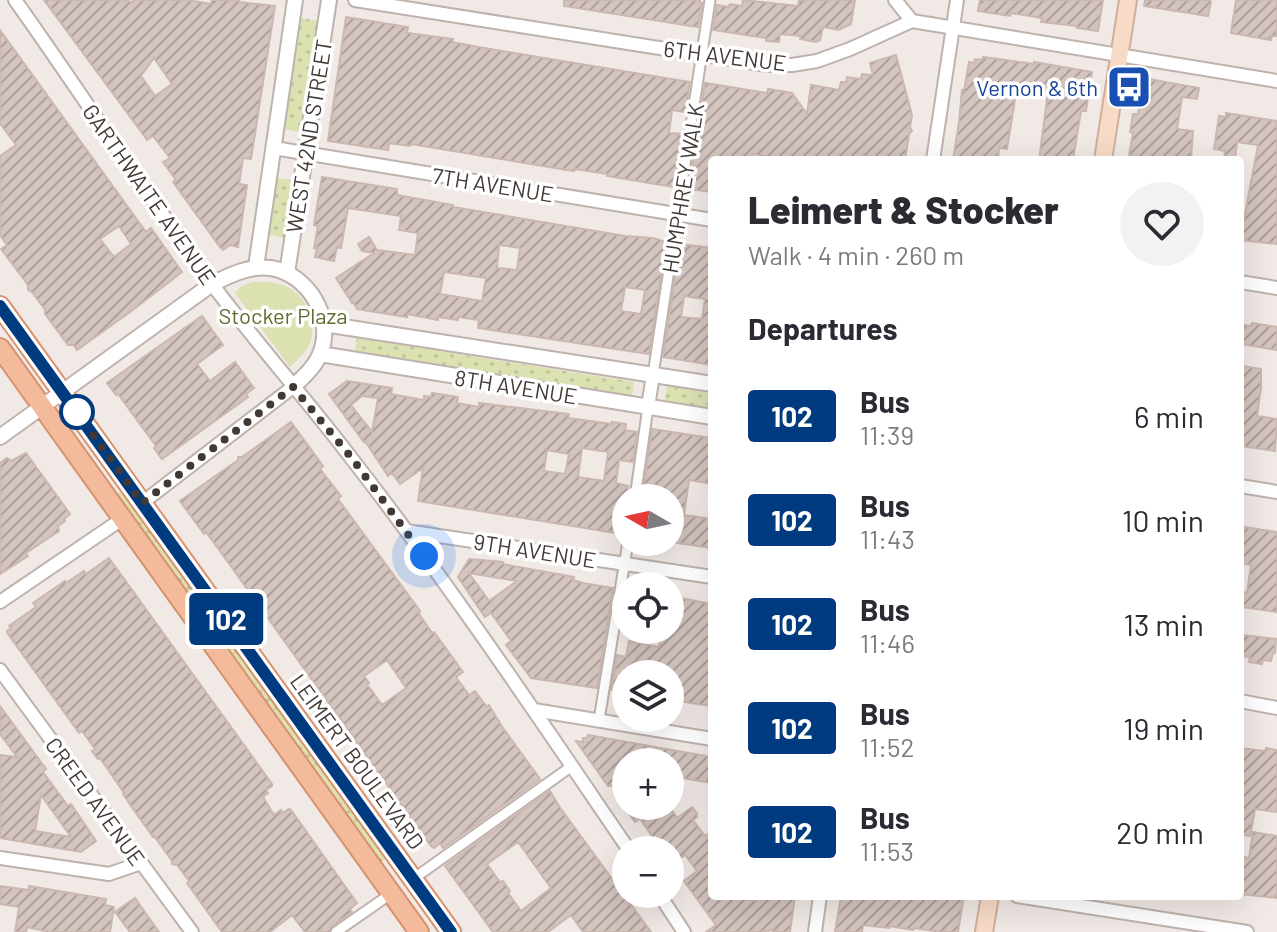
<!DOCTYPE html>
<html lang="en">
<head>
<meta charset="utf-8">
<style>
	body { margin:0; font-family:Barlow,sans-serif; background:#f2f2f3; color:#2b2b33; height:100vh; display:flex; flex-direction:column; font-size:30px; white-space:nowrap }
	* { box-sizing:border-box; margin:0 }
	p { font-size:26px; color:#7c7c81 }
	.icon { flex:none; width:44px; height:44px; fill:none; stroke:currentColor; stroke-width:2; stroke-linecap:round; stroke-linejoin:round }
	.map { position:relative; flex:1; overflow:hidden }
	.side { position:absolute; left:708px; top:156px; width:536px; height:744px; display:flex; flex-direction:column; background:#fff; border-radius:8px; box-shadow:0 8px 32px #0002 }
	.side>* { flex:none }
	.badge { padding:0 16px; border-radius:6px; font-size:28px; line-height:52px }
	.needle { width:52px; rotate:279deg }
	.buttons { position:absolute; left:612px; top:484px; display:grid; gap:16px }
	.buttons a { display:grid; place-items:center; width:72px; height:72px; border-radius:50%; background:#fff; box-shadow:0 8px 32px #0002; font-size:40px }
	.you { position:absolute; width:40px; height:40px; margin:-20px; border:6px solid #fff; border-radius:50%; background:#1a73e8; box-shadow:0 0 0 12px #1a73e833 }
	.map>.badge { position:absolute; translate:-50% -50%; box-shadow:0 0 0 4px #fff }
	h2 { padding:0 40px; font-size:30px; line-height:72px }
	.round { display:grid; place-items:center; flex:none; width:84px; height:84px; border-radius:42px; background:#f2f2f3 }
	.headline { display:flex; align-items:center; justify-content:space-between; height:136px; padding:0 40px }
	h1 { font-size:38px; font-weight:800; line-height:60px }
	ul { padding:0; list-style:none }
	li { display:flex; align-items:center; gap:24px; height:104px; padding:0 40px }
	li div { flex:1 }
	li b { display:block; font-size:30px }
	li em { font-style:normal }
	li .badge { min-width:88px; font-weight:700; text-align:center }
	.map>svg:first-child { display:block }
</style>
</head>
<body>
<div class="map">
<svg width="1277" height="932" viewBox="0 0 1277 932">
	<defs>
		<pattern id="grass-dots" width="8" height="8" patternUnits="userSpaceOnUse" patternTransform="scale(2)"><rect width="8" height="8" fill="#dce1b2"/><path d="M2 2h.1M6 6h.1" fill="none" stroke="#bec29a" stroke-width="1.8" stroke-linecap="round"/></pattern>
		<pattern id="building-hatch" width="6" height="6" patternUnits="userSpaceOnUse" patternTransform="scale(2)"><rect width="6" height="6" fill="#d4c4bf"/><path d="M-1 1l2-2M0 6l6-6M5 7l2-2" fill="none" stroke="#aea09c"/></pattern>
	</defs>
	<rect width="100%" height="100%" fill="#f1e9e5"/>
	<path fill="url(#grass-dots)" d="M301,18L318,21L301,132L284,129Z
		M276,178L294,180L286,238L268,235Z
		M357,338L634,382L632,399L354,355Z
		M667,386L712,393V411L664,403Z
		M120,492L135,506L388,857L380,863L115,496Z"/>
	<path fill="#dce1b2" d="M252,282C262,282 273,281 283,285C305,293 318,321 310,343C306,352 297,360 290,367L235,293L240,287Z"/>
	<path fill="url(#building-hatch)" stroke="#cbb7b0" stroke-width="2" fill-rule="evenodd" d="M44,0H122L133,2V0H188L211,4L212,0H239V2L275,6L251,159L243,158L239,184L247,185L238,247L230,245L223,250L220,247L173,182L176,180L163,162L170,158L153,136L147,140L145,137ZM154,58L172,84L155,96L141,76Z
		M564,0H700V3H702L698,27L564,6Z
		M743,0L798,6L799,0H855L851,24L839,30L823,27L820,40L816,42L800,39L801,36L780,34L779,42L766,41V38L713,30L717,5L728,7L730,4L742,6Z
		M980,0H1103L1098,31L1077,28V26L1041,22L1042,18L1011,13L1010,16L978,11Z
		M1145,0H1210L1211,2L1208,16L1144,6Z
		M1236,0H1277V36H1272L1271,40L1231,33Z
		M346,17L408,27L407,33L453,39L452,42L478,47L690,82L685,112L672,110L669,133L682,134L674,187L607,176V174L575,169L574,171L567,170L411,144L410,146L389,143L388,150L328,141Z
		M0,30L146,232L151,228L182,272L130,312L77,350L74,345H68L45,314V310L32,292L28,290V285L1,249L7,245L0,235V156L16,145L0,123ZM119,226L131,244L114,257L100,239Z
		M896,55L912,115L910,127L912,131L909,134L905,160H890L864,156L863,160H777L778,158L753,154L752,160H712V192L689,189L705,83L767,93L768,89L792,93L807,114L811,85L839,90L841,82H846L847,77L861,79L862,74L873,75L870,63Z
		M983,57L1034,64V62L1092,72L1086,111H1081L1073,160H1039L1048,92L1017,87L1007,149L999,148L998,160H953L959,122L962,90L964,91L969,62L974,63L975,59L982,60Z
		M1138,77L1199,88L1197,99L1182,97L1177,129L1193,131L1191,160H1160L1129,155L1133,133L1130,132L1133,114H1138L1142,90H1136Z
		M1226,113L1277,121V244L1240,240L1258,145L1237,142L1235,160L1224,158L1225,151L1214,149L1219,116L1226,117Z
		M322,177L397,189V195L453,205V207L625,236L653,238L666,242L649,354L478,328L479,320L458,317V320L438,317V320L407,314V317L357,309L353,302L352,303L336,278L374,253L362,251L358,244L369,237L377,250L415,255L418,233L399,230L401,216L348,208L341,248L337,247L334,261L315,257L317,248H314L318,226L314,225ZM499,245L520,248L517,270L497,268ZM444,272L486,278L482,301L440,294ZM625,287L645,290L641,314L621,311Z
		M680,244L712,248V365L663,357ZM684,296L705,299L702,319L681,317Z
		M202,316L223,345L197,364L210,381L235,362L254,388L246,394L248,397L162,459L154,448L156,446L142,427L118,394L116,395L107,383Z
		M1252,323L1277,327V350L1241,344L1244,325L1251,326Z
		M1243,366L1261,369V387L1257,416L1277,419L1275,451L1240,446V382Z
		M347,381L392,388L391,394L424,400V396L431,397L432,393L458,397L457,403L479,407V403L503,406L569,414L568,418L612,424V422L626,424L625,430L637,432L633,462L619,460L616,483L628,486L622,534L418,501L423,468L400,484L392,473L388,476L367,444L363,441L329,394ZM362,396L378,398L372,432L351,405ZM582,448L608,452L604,481L578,477ZM547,450L569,454L565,474L544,471Z
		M291,422L323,466L320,469L341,496L338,499L420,611L419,614L432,633L434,632L463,672L456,677L469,695L475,691L487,707L489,705L503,728L540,779L443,848L440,843L434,848L431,846L225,558L206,532L204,534L180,501L238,460V457H242ZM387,660L406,688L382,705L367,684L369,683L364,676Z
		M652,429L712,438V457L708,483L689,480L684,515L712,519V548L670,542V498H650L652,488L644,486Z
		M26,453L70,514L64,519L65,521L58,526L59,531L26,553L28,556L0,574V463L7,458L11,461Z
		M1244,527L1276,532L1277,534V612L1241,607L1243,592L1247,593L1251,565L1240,563Z
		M109,558L272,784V786L266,790L268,793L263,797L274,815L281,810L283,813L289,809L291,810L357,903L350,909L352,912L332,926L329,932H305L292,915L270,932H222L187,883L189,881L177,865L172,864V861L154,836L153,837L131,806L123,794L124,793L100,758L98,759L92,751L95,749L82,731L79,733L8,634L7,631L11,628L9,626L36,607L33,603L65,581L66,583L84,571L86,574Z
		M469,559L503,562V564L574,577L573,580L583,583L613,588L597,688L531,678L506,645L511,641L491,613L485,617L458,577ZM469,573L517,581L489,601Z
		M680,598L712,604V706L670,700V674H626V688H623L622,692L611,690L617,655L626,657L629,641L659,647L661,633L670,635V604L679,605Z
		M1242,635L1276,639L1275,653H1273L1271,661L1263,660L1262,664L1249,662L1250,657L1240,656V637H1242Z
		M0,706L46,769L43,772L68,806L71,804L96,841L81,852L0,838V755L17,757L0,734ZM41,795L71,837L35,831Z
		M588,735L712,757V783L670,776V762H626V775L612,786H608L576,741L583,742V738H587Z
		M1240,748L1265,751L1266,748L1277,750V812L1255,809L1250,836L1240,834Z
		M550,791L561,809L651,932H583L571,915L548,932H493L445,866ZM518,842L551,888L521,911L508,893L510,891L503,881L500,882L487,864Z
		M634,806H669L677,818L692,807L697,813V817L693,820L705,836L712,831V896H734L737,899L755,900V896H795L790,932H773V930L758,932H706L716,925L684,881L697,871L685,855L678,860L675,856L670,860V850H662L640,819L635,822L627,811Z
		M1253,832L1277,836V898L1240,894V856L1249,858Z
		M0,886L29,890V886L106,899L105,905L114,907L110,932H49L27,927L26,932H15L19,907L0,904Z
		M841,896L879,900L880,896H964L958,932H941L914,928L913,930L889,926V928L863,925L862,932H835Z
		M135,898L159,932H130L115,912Z"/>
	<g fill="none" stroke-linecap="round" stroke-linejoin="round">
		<g stroke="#beb2ac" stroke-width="13">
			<path id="pedestrian" d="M653,375L710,0
				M635,498L648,407
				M599,720L628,542
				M413,879L572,766
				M336,932L392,893"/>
		</g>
		<g stroke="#beb2ac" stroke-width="16">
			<path id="minor" d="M15,0C82,94 144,191 212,284C257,344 307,400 352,459C450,585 539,718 629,850
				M355,0L767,65H792L817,61L850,49L912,21L1277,81
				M895,0L912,21
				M274,148L712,220
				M933,160L957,0
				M1240,282L1277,288
				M648,407L653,375
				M1240,486L1277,492
				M142,503L293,387
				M406,531L712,577
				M0,602L122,519
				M0,670L192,932
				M1240,701L1277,708
				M534,710L712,739
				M0,858L109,874L141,863
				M659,894L684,932
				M1017,896L1247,932
				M815,932L820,896"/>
		</g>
		<g stroke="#beb2ac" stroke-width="18">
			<path id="tertiary" d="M256,267L295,0
				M287,273L329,0
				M324,324L712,384
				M320,354L712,417
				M0,437L212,284C230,275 250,265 271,268C308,274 335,318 320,354C315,367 303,377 293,387"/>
		</g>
		<g stroke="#cfaf9b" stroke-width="20">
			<path id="secondary" d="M1103,160L1128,0
				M984,932L990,896"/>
		</g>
		<g stroke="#d6926e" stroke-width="22">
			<path id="primary" d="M0,306L451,932
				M0,348L419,932"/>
		</g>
		<use href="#pedestrian" stroke="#fff" stroke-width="9"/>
		<use href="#minor" stroke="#fff" stroke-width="12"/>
		<use href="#tertiary" stroke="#fff" stroke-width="14"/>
		<use href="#secondary" stroke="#f8dbc7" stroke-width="16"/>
		<use href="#primary" stroke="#f3bb9c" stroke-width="18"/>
	</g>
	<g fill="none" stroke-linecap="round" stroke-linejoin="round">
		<g stroke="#fff" stroke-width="18">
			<path id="line" d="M0,306L451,932"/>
		</g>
		<use href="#line" stroke="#003b80" stroke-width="12"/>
		<path stroke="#423935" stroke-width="8" stroke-dasharray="0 14.4" d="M77,412L142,503L293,387L351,457L424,556"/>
	</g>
	<defs>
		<g id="bus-square" transform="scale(2.3)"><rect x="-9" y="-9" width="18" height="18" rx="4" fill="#1a4fb4" stroke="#fff"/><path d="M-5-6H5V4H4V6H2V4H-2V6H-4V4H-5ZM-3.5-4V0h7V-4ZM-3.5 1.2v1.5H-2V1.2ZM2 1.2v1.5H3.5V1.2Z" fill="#fff"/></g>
	</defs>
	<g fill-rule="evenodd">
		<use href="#bus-square" x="1129" y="87"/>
	</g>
	<circle fill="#fff" stroke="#003b80" stroke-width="4" cx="77" cy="412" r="16"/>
	<g text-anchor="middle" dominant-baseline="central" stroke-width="7" stroke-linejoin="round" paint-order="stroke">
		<g font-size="22" fill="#423935" stroke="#fff">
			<text transform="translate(725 55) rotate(7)">6TH AVENUE</text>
			<text transform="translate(308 136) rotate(-81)">WEST 42ND STREET</text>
			<text transform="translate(493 184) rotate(9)">7TH AVENUE</text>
			<text transform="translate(682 188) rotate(-81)">HUMPHREY WALK</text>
			<text transform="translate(150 194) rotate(55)">GARTHWAITE AVENUE</text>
			<text transform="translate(516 386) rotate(9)">8TH AVENUE</text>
			<text transform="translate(535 550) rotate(9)">9TH AVENUE</text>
			<text transform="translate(358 761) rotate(54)">LEIMERT BOULEVARD</text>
			<text transform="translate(96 801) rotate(54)">CREED AVENUE</text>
		</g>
		<g font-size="22" fill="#164399" stroke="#fff" text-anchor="end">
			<text x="1098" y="87">Vernon &amp; 6th</text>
		</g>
		<g font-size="22" fill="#5d6d2f" stroke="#fff">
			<text x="283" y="315">Stocker Plaza</text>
		</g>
	</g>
</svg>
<div class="buttons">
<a><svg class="needle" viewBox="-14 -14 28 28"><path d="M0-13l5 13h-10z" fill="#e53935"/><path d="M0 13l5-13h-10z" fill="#7c7c81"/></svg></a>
<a><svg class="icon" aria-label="locate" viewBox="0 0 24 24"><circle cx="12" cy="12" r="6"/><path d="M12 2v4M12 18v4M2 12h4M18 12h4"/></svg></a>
<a><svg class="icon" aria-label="layers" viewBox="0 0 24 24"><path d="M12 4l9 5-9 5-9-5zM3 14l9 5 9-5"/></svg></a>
<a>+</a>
<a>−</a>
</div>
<div class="you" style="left:424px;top:556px"></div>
<b class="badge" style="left:226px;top:619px;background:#003b80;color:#fff">102</b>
<section class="side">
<div class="headline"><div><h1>Leimert &amp; Stocker</h1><p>Walk · 4 min · 260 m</p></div><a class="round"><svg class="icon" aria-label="heart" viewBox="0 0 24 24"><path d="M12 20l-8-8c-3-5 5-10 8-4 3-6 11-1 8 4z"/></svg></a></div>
<h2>Departures</h2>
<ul>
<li><span class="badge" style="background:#003b80;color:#fff">102</span><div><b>Bus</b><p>11:39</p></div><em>6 min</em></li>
<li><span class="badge" style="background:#003b80;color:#fff">102</span><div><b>Bus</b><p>11:43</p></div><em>10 min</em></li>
<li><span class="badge" style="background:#003b80;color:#fff">102</span><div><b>Bus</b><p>11:46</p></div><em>13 min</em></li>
<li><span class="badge" style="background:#003b80;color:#fff">102</span><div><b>Bus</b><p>11:52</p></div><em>19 min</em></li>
<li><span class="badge" style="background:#003b80;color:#fff">102</span><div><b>Bus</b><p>11:53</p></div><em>20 min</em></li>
</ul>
</section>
</div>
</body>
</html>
